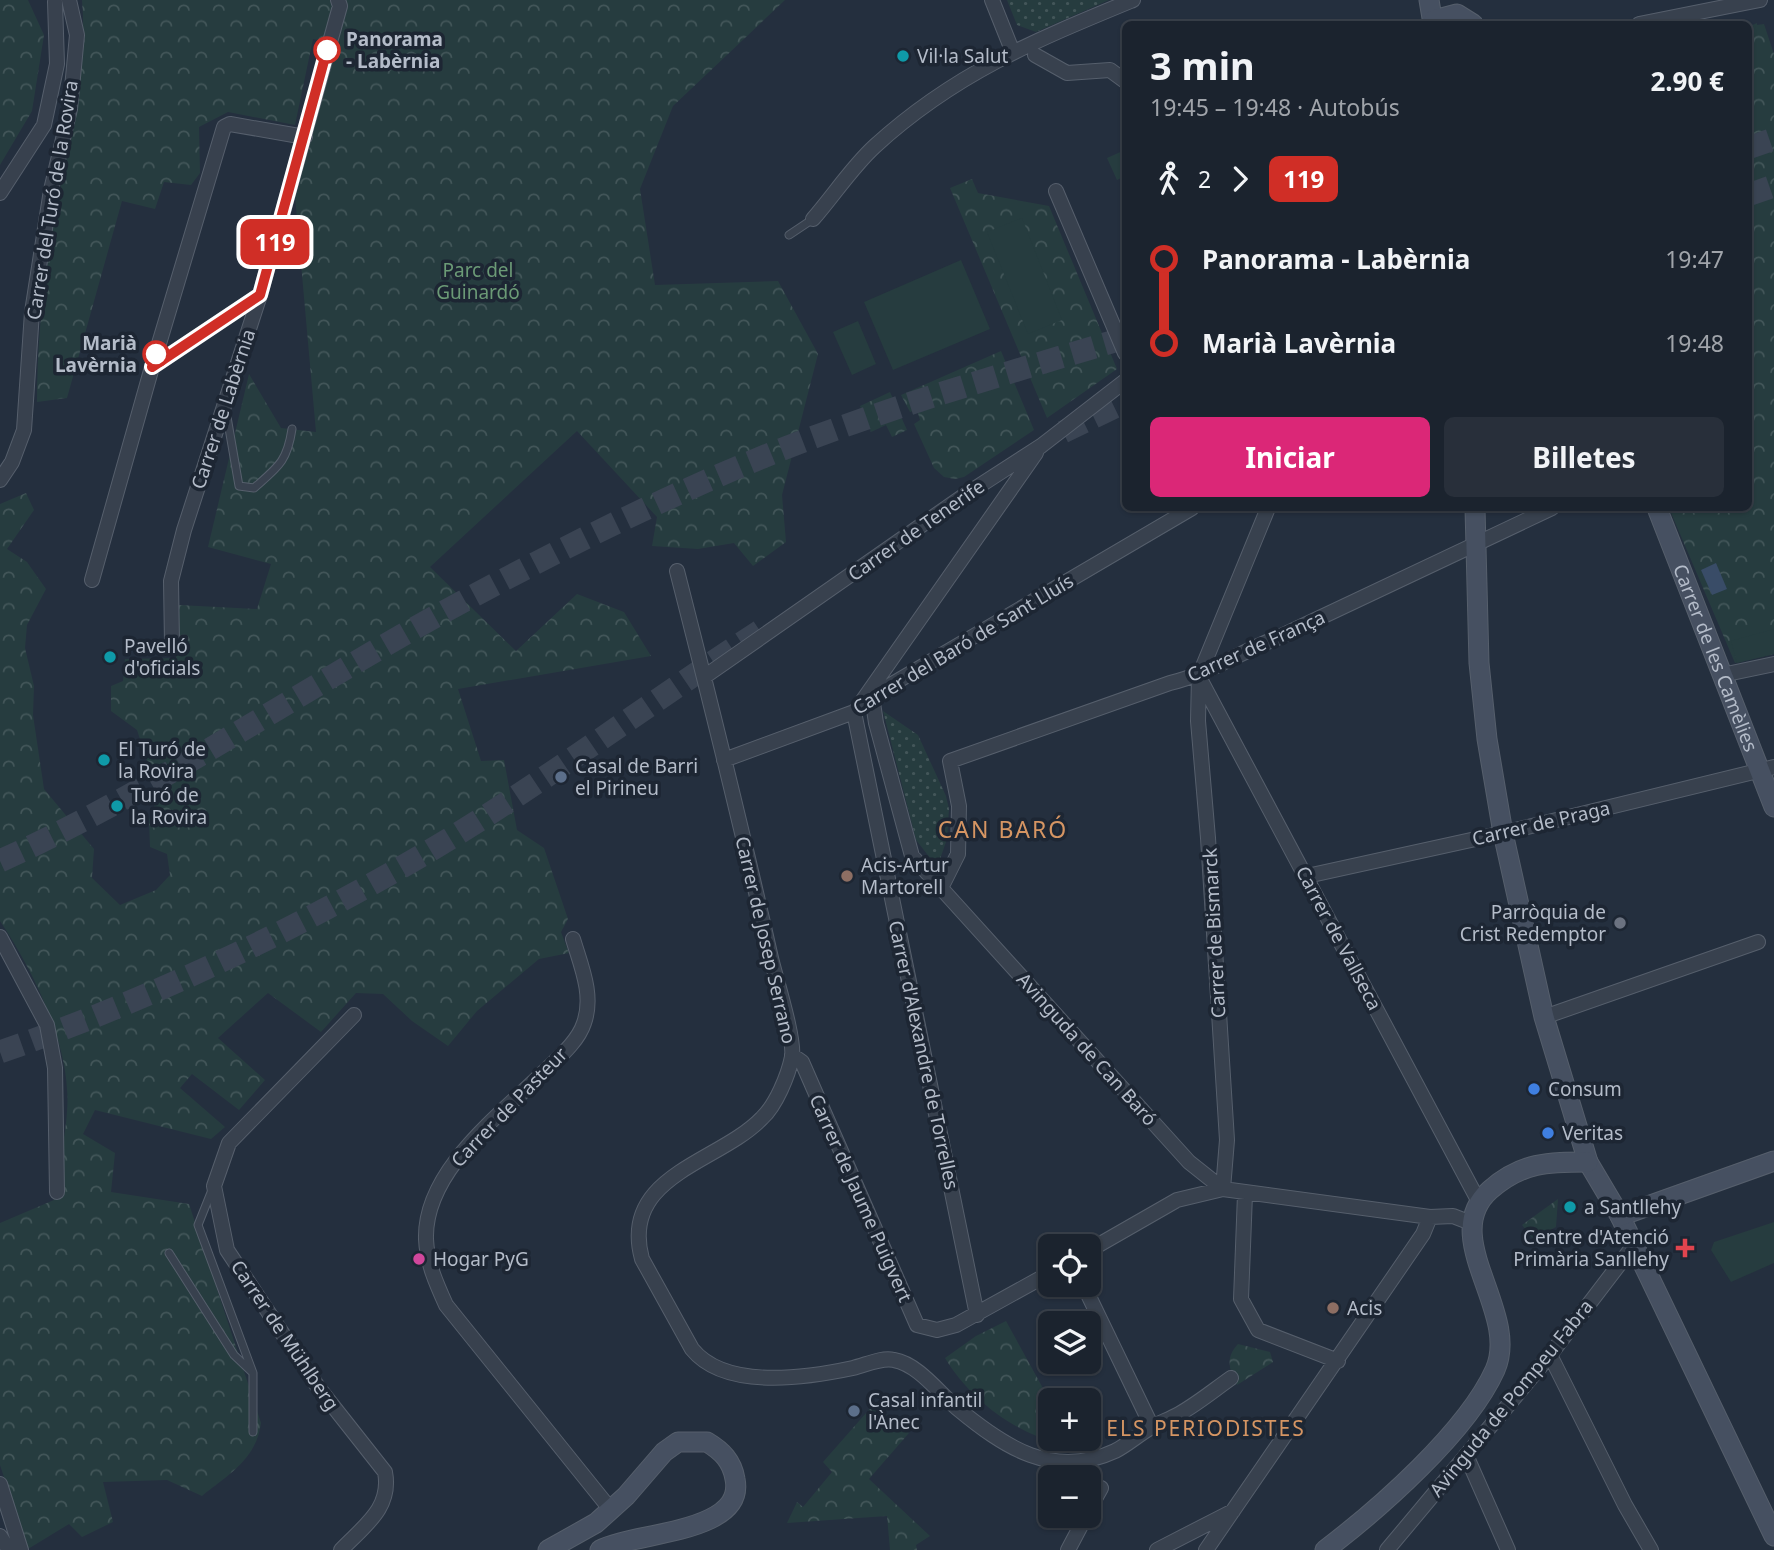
<!DOCTYPE html>
<html lang="es">
<head>
<meta charset="utf-8">
<style>
	body { margin:0; font-family:"Noto Sans",sans-serif; background:#282f3a; color:#f1f3f6; height:100vh; display:flex; flex-direction:column; font-size:26px; white-space:nowrap }
	* { box-sizing:border-box; margin:0 }
	p { font-size:23px; color:#a0a4aa }
	.icon { flex:none; width:38px; height:38px; fill:none; stroke:currentColor; stroke-width:2; stroke-linecap:round; stroke-linejoin:round }
	.map { position:relative; flex:1; overflow:hidden }
	.sheet { position:absolute; left:1122px; top:21px; width:630px; height:490px; display:flex; flex-direction:column; background:#1b232e; border-radius:10px; box-shadow:0 2px 5px #0004,0 0 0 2px #39404a }
	.sheet>* { flex:none }
	.badge { padding:0 14px; border-radius:10px; font-size:24px; line-height:46px }
	.tools { position:absolute; left:1038px; top:1234px; display:grid; gap:14px }
	.tools a { display:grid; place-items:center; width:63px; height:63px; border-radius:10px; background:#1b232e; box-shadow:0 2px 5px #0004,0 0 0 2px #39404a; font-size:35px }
	.map>.badge { position:absolute; translate:-50% -50%; box-shadow:0 0 0 4px #fff }
	.legs { display:flex; align-items:center; gap:10px; height:77px; padding:0 28px; font-size:23px }
	.legs p { margin-inline-start:auto }
	.headline { display:flex; align-items:center; justify-content:space-between; height:119px; padding:0 28px }
	h1 { font-size:38px; font-weight:700; line-height:52px }
	.action { display:flex; gap:14px; margin-top:auto; padding:14px 28px }
	.action a { flex:1; height:80px; border-radius:10px; background:#db2777; color:#fff; font-size:28px; font-weight:700; line-height:80px; text-align:center }
	.action a+a { background:#282f3a; color:#f1f3f6 }
	ul { padding:0 28px; list-style:none }
	li { display:flex; align-items:center; gap:24px; height:84px; font-size:26px }
	li i { display:grid; place-items:center; width:10px; height:100%; margin:0 9px; background:currentColor }
	li i::after { content:''; width:18px; height:18px; margin:-9px; border:5px solid; border-radius:50%; background:#1b232e }
	li p { margin-inline-start:auto }
	li:first-child i { background:linear-gradient(#0000 50%,currentColor 0) }
	li:last-child i { background:linear-gradient(currentColor 50%,#0000 0) }
	.map>svg:first-child { display:block }
</style>
</head>
<body>
<div class="map">
<svg width="1774" height="1550" viewBox="0 0 1774 1550">
	<defs>
		<pattern id="grass-dots" width="8" height="8" patternUnits="userSpaceOnUse" patternTransform="scale(1.75)"><rect width="8" height="8" fill="#263c3f"/><path d="M2 2h.1M6 6h.1" fill="none" stroke="#435659" stroke-width="1.8" stroke-linecap="round"/></pattern>
		<pattern id="park-crowns" width="20" height="18" patternUnits="userSpaceOnUse" patternTransform="scale(1.75)"><rect width="20" height="18" fill="#263c3f"/><path d="M2 6a3 3 0 1 1 6 0M12 15a3 3 0 1 1 6 0" fill="none" stroke="#435659"/></pattern>
	</defs>
	<rect width="100%" height="100%" fill="#242f3e"/>
	<path fill="url(#grass-dots)" d="M1007,0H1109L1036,32L1017,25Z
		M883,711L918,735L946,796L949,809L947,839L939,862L934,863L916,840Z"/>
	<path fill="url(#park-crowns)" d="M0,0H28L44,35L32,111L0,165Z
		M82,0H785L673,106L640,189L655,285L778,281L818,354L782,495L786,542L753,566L734,543L698,549L652,546L657,517L577,431L430,567L516,651L577,594L624,612L651,656L458,689L481,761L504,760L517,830L544,848L568,919L561,932L569,953L539,959L477,1011L448,1046L412,1021L383,994L356,993L321,1032L268,993L218,1038L265,1080L239,1110L192,1074L180,1088L225,1127L211,1139L95,1110L83,1134L115,1153L111,1192L189,1204L261,1423C256,1460 229,1474 202,1496L167,1480L103,1482L113,1522L82,1537L69,1524L28,1549L0,1465V1223L54,1200C58,1168 70,1120 67,1089C64,1034 31,967 0,921V504L26,493L34,510L7,549L27,562L46,589L27,625L25,648L34,686L33,715L44,789L94,849L92,878L120,905L156,890L170,875L167,854L150,847L149,820L163,781L148,764L137,730L111,711V686L123,681L125,659L176,658L179,605L257,609L271,564L208,547L249,374L281,428L316,432L295,196L333,43L313,39L295,125L228,112L199,127L200,173L191,185L164,182L155,209L122,201L67,398L37,402C37,338 44,274 56,211C69,140 88,73 82,0Z
		M1757,23V25L1764,24L1774,54V654L1735,663L1669,508H1748V27Z
		M1125,150V176L1117,180L1107,158Z
		M972,179L978,193L1049,206L1117,369L1047,418L950,188Z
		M1001,351L1034,430L964,477L955,479L944,477L934,468L914,424L920,420L917,410L910,412L901,395Z
		M890,392L907,430L892,437L886,425L871,432L860,406Z
		M1558,1199L1556,1227L1533,1239L1522,1225Z
		M1006,1321L1050,1401L1039,1437C1001,1422 966,1393 945,1358L976,1336Z
		M1238,1344L1270,1352L1273,1362L1237,1385C1229,1369 1225,1358 1238,1344Z
		M874,1404L909,1433L869,1479L930,1536L916,1545L917,1550H890L887,1516L787,1523L797,1502L803,1507L832,1472L823,1462Z"/>
	<path fill="#263c3f" d="M1022,218L1062,320L1028,334L987,232Z
		M961,260L990,329L893,370L864,302Z
		M858,321L876,364L852,375L833,332Z
		M1774,629V654L1737,663L1731,641Z
		M1774,1222V1263L1731,1282L1711,1250L1714,1242Z"/>
	<path fill="#394c67" d="M1716,563L1727,589L1712,595L1701,570Z"/>
	<g fill="none" stroke-linecap="round" stroke-linejoin="round">
		<path stroke="#3a4453" stroke-width="23" stroke-dasharray="23 11" stroke-linecap="butt" d="M1748,148L1774,139
			M1748,195L1774,186
			M1063,432L1125,402
			M0,861C165,786 315,680 475,595C559,550 645,507 734,469C860,415 994,377 1125,338
			M0,1052C146,1001 287,934 421,856C538,787 646,705 760,631"/>
		<g stroke="#565f6c" stroke-width="9">
			<path id="lane" d="M789,235L813,219
				M226,411L239,486L254,488C278,467 287,462 292,429
				M169,1253L234,1355L253,1373L198,1225L212,1190
				M253,1373V1432"/>
		</g>
		<g stroke="#565f6c" stroke-width="16">
			<path id="street" d="M992,0L1012,50
				M1639,24L1760,0
				M1035,55L1067,73L1110,70L1125,81
				M1056,191L1125,353
				M0,193L44,125L57,64L55,2
				M813,219C834,195 852,167 875,146C955,73 1036,40 1133,0
				M152,367L260,295
				M0,480L12,462L24,430L32,312L51,190L70,109L77,35L69,0
				M677,571C710,700 742,829 771,958C776,979 795,1039 792,1057C788,1076 776,1105 762,1118C719,1163 619,1175 642,1259L692,1349C725,1390 806,1378 853,1368C866,1365 881,1357 894,1360C918,1364 939,1393 957,1408C1004,1447 1053,1480 1115,1451C1127,1445 1138,1435 1150,1428C1159,1423 1170,1419 1179,1414C1197,1404 1214,1390 1231,1378
				M92,580L152,367L224,127L230,124L305,137
				M172,643L171,581L184,530L260,295L340,6L338,0
				M1722,675L1774,664
				M704,677L962,497L1041,446L1125,381
				M1199,677L1478,1200
				M872,696L876,723L912,856L1189,1162L1223,1189L1430,1217L1453,1216L1471,1223
				M863,700L1036,453
				M854,712L977,1315
				M724,760L854,712L872,696L1192,508
				M1307,876L1503,833L1774,767
				M941,888L958,854L959,806L950,761L1170,683C1208,674 1240,652 1277,638L1552,508
				M0,937L47,1025L55,1068L57,1192
				M573,939C581,966 594,995 584,1023C578,1042 557,1059 544,1072C500,1115 424,1171 426,1239C427,1263 436,1283 446,1305L611,1510
				M1544,1017L1758,942
				M792,1055L802,1062L917,1325L937,1330L956,1325L1050,1273
				M1223,1189L1227,1140L1208,838L1198,721L1199,676L1268,508
				M1245,1194L1241,1299L1258,1330L1338,1361
				M1088,1251L1177,1200L1223,1189
				M1083,1284L1152,1427
				M1550,1355L1625,1505L1651,1550
				M1466,1455L1508,1550
				M0,1484L21,1550
				M1088,1511L1101,1488
				M0,1536L9,1550
				M341,1550C364,1526 392,1508 385,1472L318,1387L227,1250L214,1186L229,1143L354,1015
				M1068,1550L1086,1516
				M1157,1550L1233,1511
				M1206,1550L1423,1234L1430,1217
				M1387,1550L1550,1355L1634,1245"/>
		</g>
		<g stroke="#565f6c" stroke-width="21">
			<g id="secondary">
				<path d="M1429,0L1433,24"/>
				<path d="M1434,20L1457,14L1473,24"/>
				<path d="M1475,508L1479,663L1487,739L1503,833L1544,1017L1588,1162L1620,1216L1774,1536"/>
				<path id="s1" d="M1657,508L1774,807"/>
				<path d="M1620,1216L1774,1161"/>
				<path d="M548,1550L596,1523L626,1496L664,1452L678,1442H707C722,1451 732,1461 735,1479C746,1534 633,1532 600,1550"/>
				<path d="M1325,1550C1379,1509 1467,1432 1495,1370C1521,1312 1437,1237 1490,1190C1522,1162 1548,1162 1588,1162"/>
			</g>
		</g>
		<use href="#lane" stroke="#38414e" stroke-width="7"/>
		<use href="#street" stroke="#38414e" stroke-width="14"/>
		<use href="#secondary" stroke="#465061" stroke-width="19"/>
	</g>
	<g fill="none" stroke-linecap="round" stroke-linejoin="round">
		<g stroke="#fff" stroke-width="16">
			<path id="line-1" d="M156,354L152,367L260,295L327,50"/>
		</g>
		<use href="#line-1" stroke="#d02e26" stroke-width="10"/>
	</g>
	<g fill="#fff" stroke="#d02e26" stroke-width="3.5">
		<circle cx="327" cy="50" r="12"/>
		<circle cx="156" cy="354" r="12"/>
	</g>
	<g fill="#0f9aa8" stroke="#1d2633" stroke-width="2.5">
		<circle cx="903" cy="56" r="7"/>
		<circle cx="110" cy="657" r="7"/>
		<circle cx="104" cy="760" r="7"/>
		<circle cx="117" cy="806" r="7"/>
		<circle cx="1570" cy="1207" r="7"/>
	</g>
	<g fill="#5c6f8a" stroke="#1d2633" stroke-width="2.5">
		<circle cx="561" cy="777" r="7"/>
		<circle cx="854" cy="1411" r="7"/>
	</g>
	<g fill="#8d6e63" stroke="#1d2633" stroke-width="2.5">
		<circle cx="847" cy="876" r="7"/>
		<circle cx="1333" cy="1308" r="7"/>
	</g>
	<circle fill="#6b7280" stroke="#1d2633" stroke-width="2.5" cx="1620" cy="923" r="7"/>
	<g fill="#3f7fe0" stroke="#1d2633" stroke-width="2.5">
		<circle cx="1534" cy="1089" r="7"/>
		<circle cx="1548" cy="1133" r="7"/>
	</g>
	<path fill="#e0444e" stroke="#1d2633" stroke-width="2.5" d="M1681.5 1237.5h7v7h7v7h-7v7h-7v-7h-7v-7h7z"/>
	<circle fill="#d1479c" stroke="#1d2633" stroke-width="2.5" cx="419" cy="1259" r="7"/>
	<g text-anchor="middle" dominant-baseline="central" stroke-width="7" stroke-linejoin="round" paint-order="stroke">
		<g font-size="19" font-weight="bold" fill="#b4bcc9" stroke="#1d2633" text-anchor="start">
			<text x="346" y="39">Panorama<tspan x="346" dy="22">- Labèrnia</tspan></text>
			<text x="137" y="343" text-anchor="end">Marià<tspan x="137" dy="22">Lavèrnia</tspan></text>
		</g>
		<g font-size="19" fill="#b4bcc9" stroke="#1d2633" text-anchor="start">
			<text x="917" y="56">Vil·la Salut</text>
			<text x="124" y="646">Pavelló<tspan x="124" dy="22">d'oficials</tspan></text>
			<text x="118" y="749">El Turó de<tspan x="118" dy="22">la Rovira</tspan></text>
			<text x="575" y="766">Casal de Barri<tspan x="575" dy="22">el Pirineu</tspan></text>
			<text x="131" y="795">Turó de<tspan x="131" dy="22">la Rovira</tspan></text>
			<text x="861" y="865">Acis-Artur<tspan x="861" dy="22">Martorell</tspan></text>
			<text x="1606" y="912" text-anchor="end">Parròquia de<tspan x="1606" dy="22">Crist Redemptor</tspan></text>
			<text x="1548" y="1089">Consum</text>
			<text x="1562" y="1133">Veritas</text>
			<text x="1584" y="1207">a Santllehy</text>
			<text x="1669" y="1237" text-anchor="end">Centre d'Atenció<tspan x="1669" dy="22">Primària Sanllehy</tspan></text>
			<text x="433" y="1259">Hogar PyG</text>
			<text x="1347" y="1308">Acis</text>
			<text x="868" y="1400">Casal infantil<tspan x="868" dy="22">l'Ànec</tspan></text>
		</g>
		<g font-size="19" fill="#b4bcc9" stroke="#1d2633">
			<text transform="translate(52 200) rotate(-81)">Carrer del Turó de la Rovira</text>
			<text transform="translate(223 409) rotate(-72)">Carrer de Labèrnia</text>
			<text transform="translate(916 530) rotate(-35)">Carrer de Tenerife</text>
			<text transform="translate(963 644) rotate(-31)">Carrer del Baró de Sant Lluís</text>
			<text transform="translate(1256 646) rotate(-24)">Carrer de França</text>
			<text stroke="none"><textPath href="#s1" startOffset="161">Carrer de les Camèlies</textPath></text>
			<text transform="translate(1541 823) rotate(-13)">Carrer de Praga</text>
			<text transform="translate(1214 933) rotate(-93)">Carrer de Bismarck</text>
			<text transform="translate(1339 938) rotate(62)">Carrer de Vallseca</text>
			<text transform="translate(766 940) rotate(77)">Carrer de Josep Serrano</text>
			<text transform="translate(1087 1049) rotate(48)">Avinguda de Can Baró</text>
			<text transform="translate(924 1055) rotate(78)">Carrer d'Alexandre de Torrelles</text>
			<text transform="translate(509 1107) rotate(-46)">Carrer de Pasteur</text>
			<text transform="translate(861 1198) rotate(66)">Carrer de Jaume Puigvert</text>
			<text transform="translate(285 1335) rotate(56)">Carrer de Mühlberg</text>
			<text transform="translate(1511 1398) rotate(-51)">Avinguda de Pompeu Fabra</text>
		</g>
		<g font-size="19" fill="#6b9a76" stroke="#1d2633">
			<text x="478" y="270">Parc del<tspan x="478" dy="22">Guinardó</tspan></text>
		</g>
		<g font-size="21" letter-spacing="2" fill="#d59563" stroke="#1d2633">
			<text x="1206" y="1428">ELS PERIODISTES</text>
		</g>
		<g font-size="23" letter-spacing="2" fill="#d59563" stroke="#1d2633">
			<text x="1003" y="829">CAN BARÓ</text>
		</g>
	</g>
</svg>
<div class="tools">
<a><svg class="icon" aria-label="locate" viewBox="0 0 24 24"><circle cx="12" cy="12" r="6"/><path d="M12 2v4M12 18v4M2 12h4M18 12h4"/></svg></a>
<a><svg class="icon" aria-label="layers" viewBox="0 0 24 24"><path d="M12 4l9 5-9 5-9-5zM3 14l9 5 9-5"/></svg></a>
<a>+</a>
<a>−</a>
</div>
<b class="badge" style="left:275px;top:242px;background:#d02e26;color:#fff">119</b>
<section class="sheet">
<div class="headline"><div><h1>3 min</h1><p>19:45 – 19:48 · Autobús</p></div><b>2.90 €</b></div>
<div class="legs"><svg class="icon" aria-label="walk" viewBox="0 0 24 24"><circle cx="13" cy="4" r="2"/><path d="M13 8l-2 6 4 7M11 14l-3 7M7 12l3-4h3l4 4"/></svg>2<svg class="icon" aria-label="forward" viewBox="0 0 24 24"><path d="M9 5l7 7-7 7"/></svg><b class="badge" style="background:#d02e26;color:#fff">119</b></div>
<ul>
<li><i style="color:#d02e26"></i><b>Panorama - Labèrnia</b><p>19:47</p></li>
<li><i style="color:#d02e26"></i><b>Marià Lavèrnia</b><p>19:48</p></li>
</ul>
<div class="action"><a>Iniciar</a><a>Billetes</a></div>
</section>
</div>
</body>
</html>
